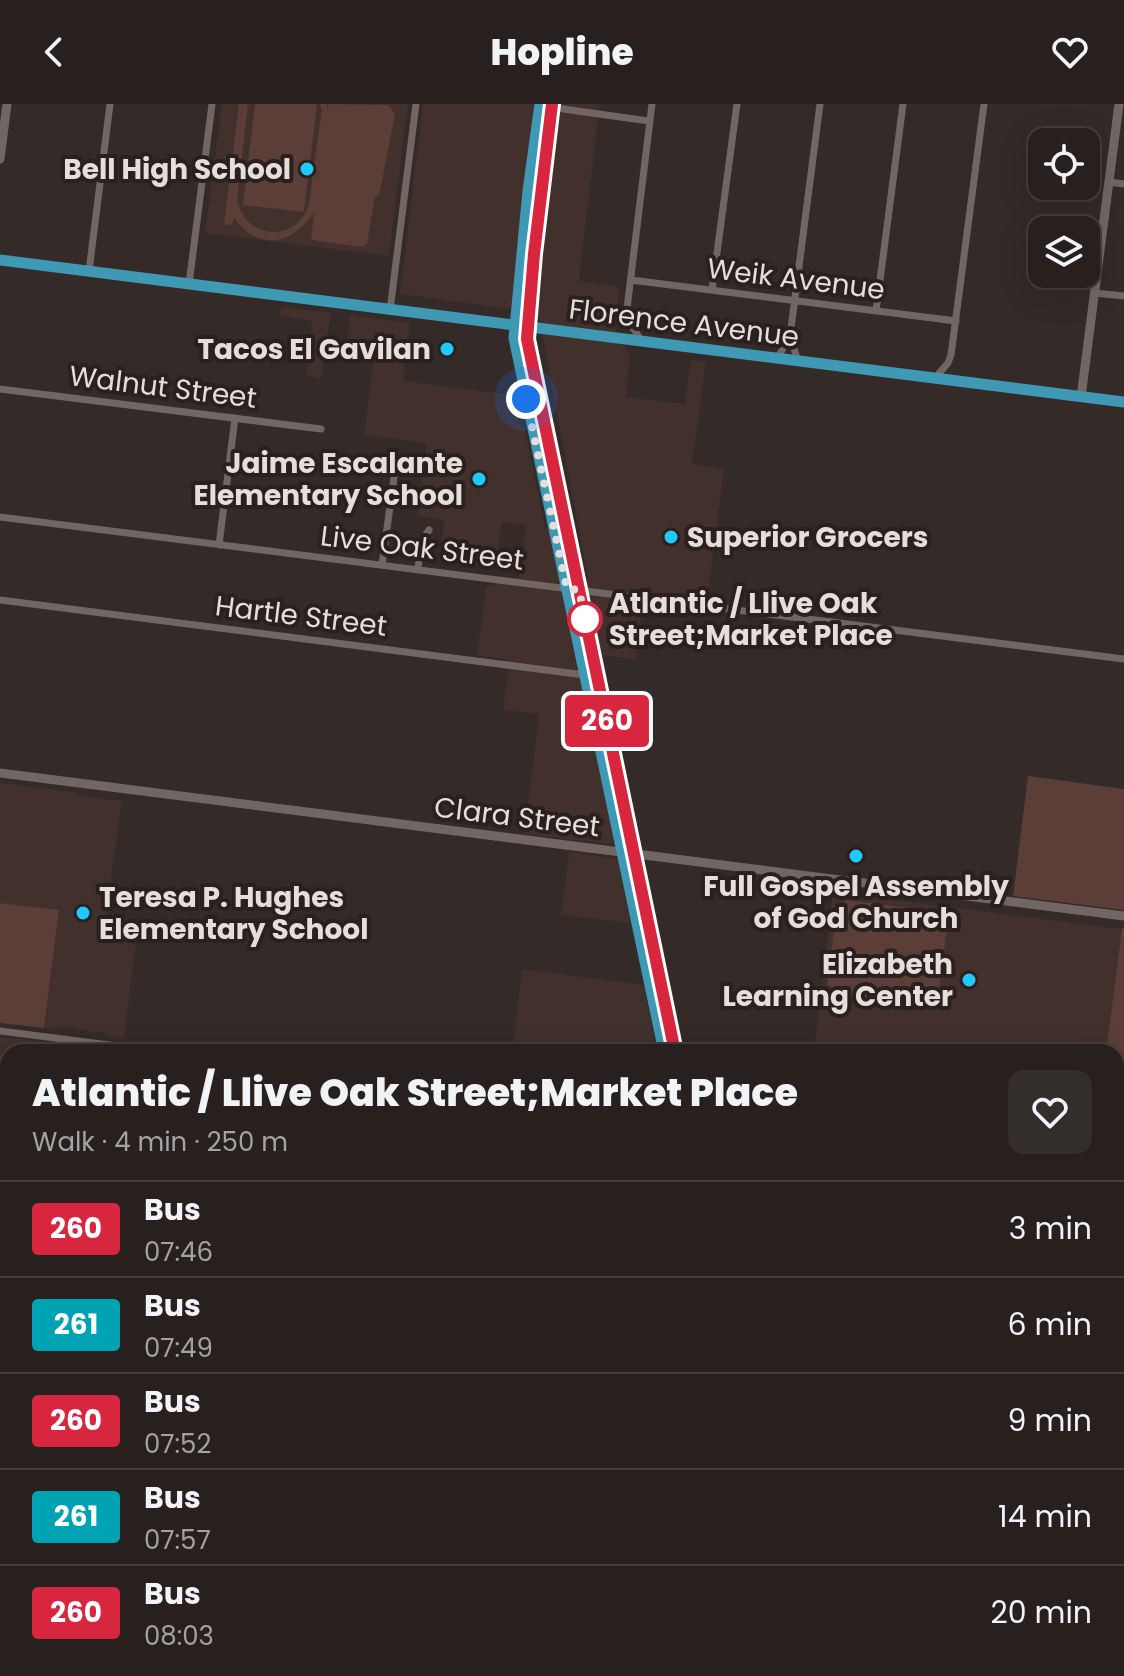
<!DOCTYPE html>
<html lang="en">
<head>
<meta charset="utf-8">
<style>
	body { margin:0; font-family:Poppins,sans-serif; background:#332d2b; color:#f1f3f6; height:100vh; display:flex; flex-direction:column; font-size:30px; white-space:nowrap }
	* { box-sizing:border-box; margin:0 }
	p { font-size:26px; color:#a4a3a4 }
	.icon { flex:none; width:44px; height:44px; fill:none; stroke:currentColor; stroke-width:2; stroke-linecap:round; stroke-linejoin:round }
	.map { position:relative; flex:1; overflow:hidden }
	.sheet { position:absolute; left:0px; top:940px; width:1124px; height:632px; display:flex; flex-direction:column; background:#27201e; border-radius:24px 24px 0 0; box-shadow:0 8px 32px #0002,0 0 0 2px #433e3c }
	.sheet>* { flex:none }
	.badge { padding:0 16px; border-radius:6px; font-size:28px; line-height:52px }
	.buttons { position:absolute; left:1028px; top:24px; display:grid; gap:16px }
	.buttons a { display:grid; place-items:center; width:72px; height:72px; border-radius:16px; background:#27201e; box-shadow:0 8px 32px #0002,0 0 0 2px #433e3c; font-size:40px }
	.you { position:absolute; width:40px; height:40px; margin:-20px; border:6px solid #fff; border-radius:50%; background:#1a73e8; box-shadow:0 0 0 12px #1a73e833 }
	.map>.badge { position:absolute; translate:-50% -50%; box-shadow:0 0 0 4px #fff }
	.round { display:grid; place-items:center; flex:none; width:84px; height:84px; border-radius:16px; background:#332d2b }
	.summary { display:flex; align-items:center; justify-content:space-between; height:136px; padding:0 32px }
	h1 { font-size:38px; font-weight:800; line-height:60px }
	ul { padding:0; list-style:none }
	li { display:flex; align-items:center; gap:24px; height:96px; padding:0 32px; border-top:2px solid #433e3c }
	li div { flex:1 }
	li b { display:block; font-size:30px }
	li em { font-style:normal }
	li .badge { min-width:88px; font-weight:700; text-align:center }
	header { display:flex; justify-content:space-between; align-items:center; height:104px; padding:0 32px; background:#27201e; font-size:36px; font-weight:800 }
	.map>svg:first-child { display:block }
</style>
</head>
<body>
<header><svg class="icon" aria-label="back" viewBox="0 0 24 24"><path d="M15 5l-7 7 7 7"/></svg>Hopline<svg class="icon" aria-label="heart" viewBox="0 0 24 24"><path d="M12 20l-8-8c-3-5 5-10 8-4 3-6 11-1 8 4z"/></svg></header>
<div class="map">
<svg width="1124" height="1572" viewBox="0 0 1124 1572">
	<rect width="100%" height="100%" fill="#342a28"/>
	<path fill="#41302c" d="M222,0H408L389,152L205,129Z
		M423,0H600L579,177L620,183L616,216L613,219L630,252L626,293L685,300L691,256L706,258L692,360L724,365L707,496L644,488L636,555L576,549L614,735L611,740L524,730L539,610L503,606L510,556L477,551L486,483L519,473L526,421L502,418L496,458L490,457L489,463L439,457L445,416L418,412L427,339L364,331L375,242L347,237L350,211L410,219L403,277L514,291L520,322H524L545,423L550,424L558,471L588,474L538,209L400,190Z
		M281,203L331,209L321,274L306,272L312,217L280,212Z
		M0,679L74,688L79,692L122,697L106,811L139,816L124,934L108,932L104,929L96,928L93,930L84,926L64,923L54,925L44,924L59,807L0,799Z
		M569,748L617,755L631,819L561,811Z
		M833,788L1122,825L1106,948H814Z
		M522,865L644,881L657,948H512Z
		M0,933L43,937L41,948H8V1073L0,1065Z
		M0,1556L8,1557V1564H23L24,1572H0Z
		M525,1564H677L676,1572H533Z"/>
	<path fill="#5a3e37" d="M239,0H248L237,97C242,112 250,124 266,127C284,131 300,122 307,105C311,97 311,84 312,74C315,51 319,28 322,5L320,0H327L328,8V0L389,1L395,10L380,87L379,91L375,92L367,140L363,143L311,136L314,109C292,141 259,148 234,114L232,121L224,120Z
		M255,0H317L304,108L243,101Z
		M1028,672L1124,685V806L1013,792Z
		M846,796L941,808V811H945L948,816L938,895H934L929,902L834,890L830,882L827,881L837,802L840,803Z
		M0,799L59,806L44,924L0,919Z
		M1122,824H1124V1060L1116,1059V948H1106Z"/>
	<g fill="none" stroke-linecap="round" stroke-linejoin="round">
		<path stroke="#716663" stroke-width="7" d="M549,3L649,17
			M1109,78L1124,80
			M1043,126L1053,123L1072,126
			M1086,128L1102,130
			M89,167L110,0
			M631,176L956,217
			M189,180L212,0
			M712,186L737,0
			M1094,189L1124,192
			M390,206L416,0
			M876,207L903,0
			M790,232L798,257
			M641,236L626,213L652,0
			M777,255L790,232L820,0
			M935,274L948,259L951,251L984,0
			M0,285L321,325
			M0,413L1124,555
			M219,441L235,314
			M382,461L394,373
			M418,466L421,438L429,426
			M0,496L585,571
			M0,927L164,948
			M1116,1068L1124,1069
			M973,1564L1037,1572"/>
		<path stroke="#716663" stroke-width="9" d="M0,55L7,0
			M1081,293L1119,0
			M0,669L1124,812
			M0,1071L8,1079
			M0,1122L8,1129
			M0,1182L8,1183
			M1116,1325L1124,1326
			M516,1564L524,1572"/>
		<path stroke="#3f98b4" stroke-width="11" d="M540,0L528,87L514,234L664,948
			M552,0L534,150L527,235L675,948
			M0,156L1124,298
			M821,1564L823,1572"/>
		<path stroke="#c0b8b7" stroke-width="2" stroke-dasharray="12 6" stroke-linecap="butt" d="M0,1096L8,1103
			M467,1564L475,1572
			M490,1564L498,1572
			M35,1572L36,1564
			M93,1572L94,1564
			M149,1572L150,1564
			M330,1572L331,1564"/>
	</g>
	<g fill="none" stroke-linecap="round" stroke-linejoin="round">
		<g stroke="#fff" stroke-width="18">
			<path id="line" d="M552,0L534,150L527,235L675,948"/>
		</g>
		<use href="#line" stroke="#d7263d" stroke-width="12"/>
		<path stroke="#e5dedd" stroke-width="8" stroke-dasharray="0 14.4" d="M526,295L567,485L579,486L587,525L585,515"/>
	</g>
	<g fill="#1fc9fd" stroke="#2a201e" stroke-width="3">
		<circle cx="307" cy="65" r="8"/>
		<circle cx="447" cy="245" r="8"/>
		<circle cx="479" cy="375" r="8"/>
		<circle cx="671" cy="433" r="8"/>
		<circle cx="856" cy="752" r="8"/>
		<circle cx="83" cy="809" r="8"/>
		<circle cx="969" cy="876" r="8"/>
	</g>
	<circle fill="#fff" stroke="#d7263d" stroke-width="4" cx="585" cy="515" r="16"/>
	<g text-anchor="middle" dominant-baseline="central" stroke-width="8" stroke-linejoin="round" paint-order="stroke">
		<g font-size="28" font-weight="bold" fill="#e5dedd" stroke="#2a201e" text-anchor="end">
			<text x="291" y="65">Bell High School</text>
			<text x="431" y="245">Tacos El Gavilan</text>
			<text x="463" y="359">Jaime Escalante<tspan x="463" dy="32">Elementary School</tspan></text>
			<text x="687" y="433" text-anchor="start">Superior Grocers</text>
			<text x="856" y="782" text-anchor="middle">Full Gospel Assembly<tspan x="856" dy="32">of God Church</tspan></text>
			<text x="99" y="793" text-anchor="start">Teresa P. Hughes<tspan x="99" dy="32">Elementary School</tspan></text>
			<text x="953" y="860">Elizabeth<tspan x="953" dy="32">Learning Center</tspan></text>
		</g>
		<g font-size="28" fill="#e5dedd" stroke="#2a201e">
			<text transform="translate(796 175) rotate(7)">Weik Avenue</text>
			<text transform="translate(684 219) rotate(7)">Florence Avenue</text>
			<text transform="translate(163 283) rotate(7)">Walnut Street</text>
			<text transform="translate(422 444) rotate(7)">Live Oak Street</text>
			<text transform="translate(301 512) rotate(7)">Hartle Street</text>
			<text transform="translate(517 713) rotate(7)">Clara Street</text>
		</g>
		<g font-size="28" font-weight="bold" fill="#e5dedd" stroke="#2a201e" text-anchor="start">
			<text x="609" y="499">Atlantic / Llive Oak<tspan x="609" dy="32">Street;Market Place</tspan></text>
		</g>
	</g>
</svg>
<div class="buttons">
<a><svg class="icon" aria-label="locate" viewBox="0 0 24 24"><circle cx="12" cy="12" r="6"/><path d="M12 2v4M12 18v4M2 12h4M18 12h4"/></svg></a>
<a><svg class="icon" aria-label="layers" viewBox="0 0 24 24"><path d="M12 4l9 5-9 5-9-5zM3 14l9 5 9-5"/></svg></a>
</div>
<div class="you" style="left:526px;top:295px"></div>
<b class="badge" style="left:607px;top:617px;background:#d7263d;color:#fff">260</b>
<section class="sheet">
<div class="summary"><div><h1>Atlantic / Llive Oak Street;Market Place</h1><p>Walk · 4 min · 250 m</p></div><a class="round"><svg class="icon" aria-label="heart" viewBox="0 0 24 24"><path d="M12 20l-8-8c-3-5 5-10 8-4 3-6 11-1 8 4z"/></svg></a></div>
<ul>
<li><span class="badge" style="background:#d7263d;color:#fff">260</span><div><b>Bus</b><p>07:46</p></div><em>3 min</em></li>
<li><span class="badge" style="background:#00a3b4;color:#fff">261</span><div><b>Bus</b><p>07:49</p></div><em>6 min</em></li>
<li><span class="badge" style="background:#d7263d;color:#fff">260</span><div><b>Bus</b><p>07:52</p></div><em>9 min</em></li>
<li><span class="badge" style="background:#00a3b4;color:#fff">261</span><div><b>Bus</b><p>07:57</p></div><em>14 min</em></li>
<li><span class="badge" style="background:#d7263d;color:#fff">260</span><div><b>Bus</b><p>08:03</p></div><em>20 min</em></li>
</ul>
</section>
</div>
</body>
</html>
